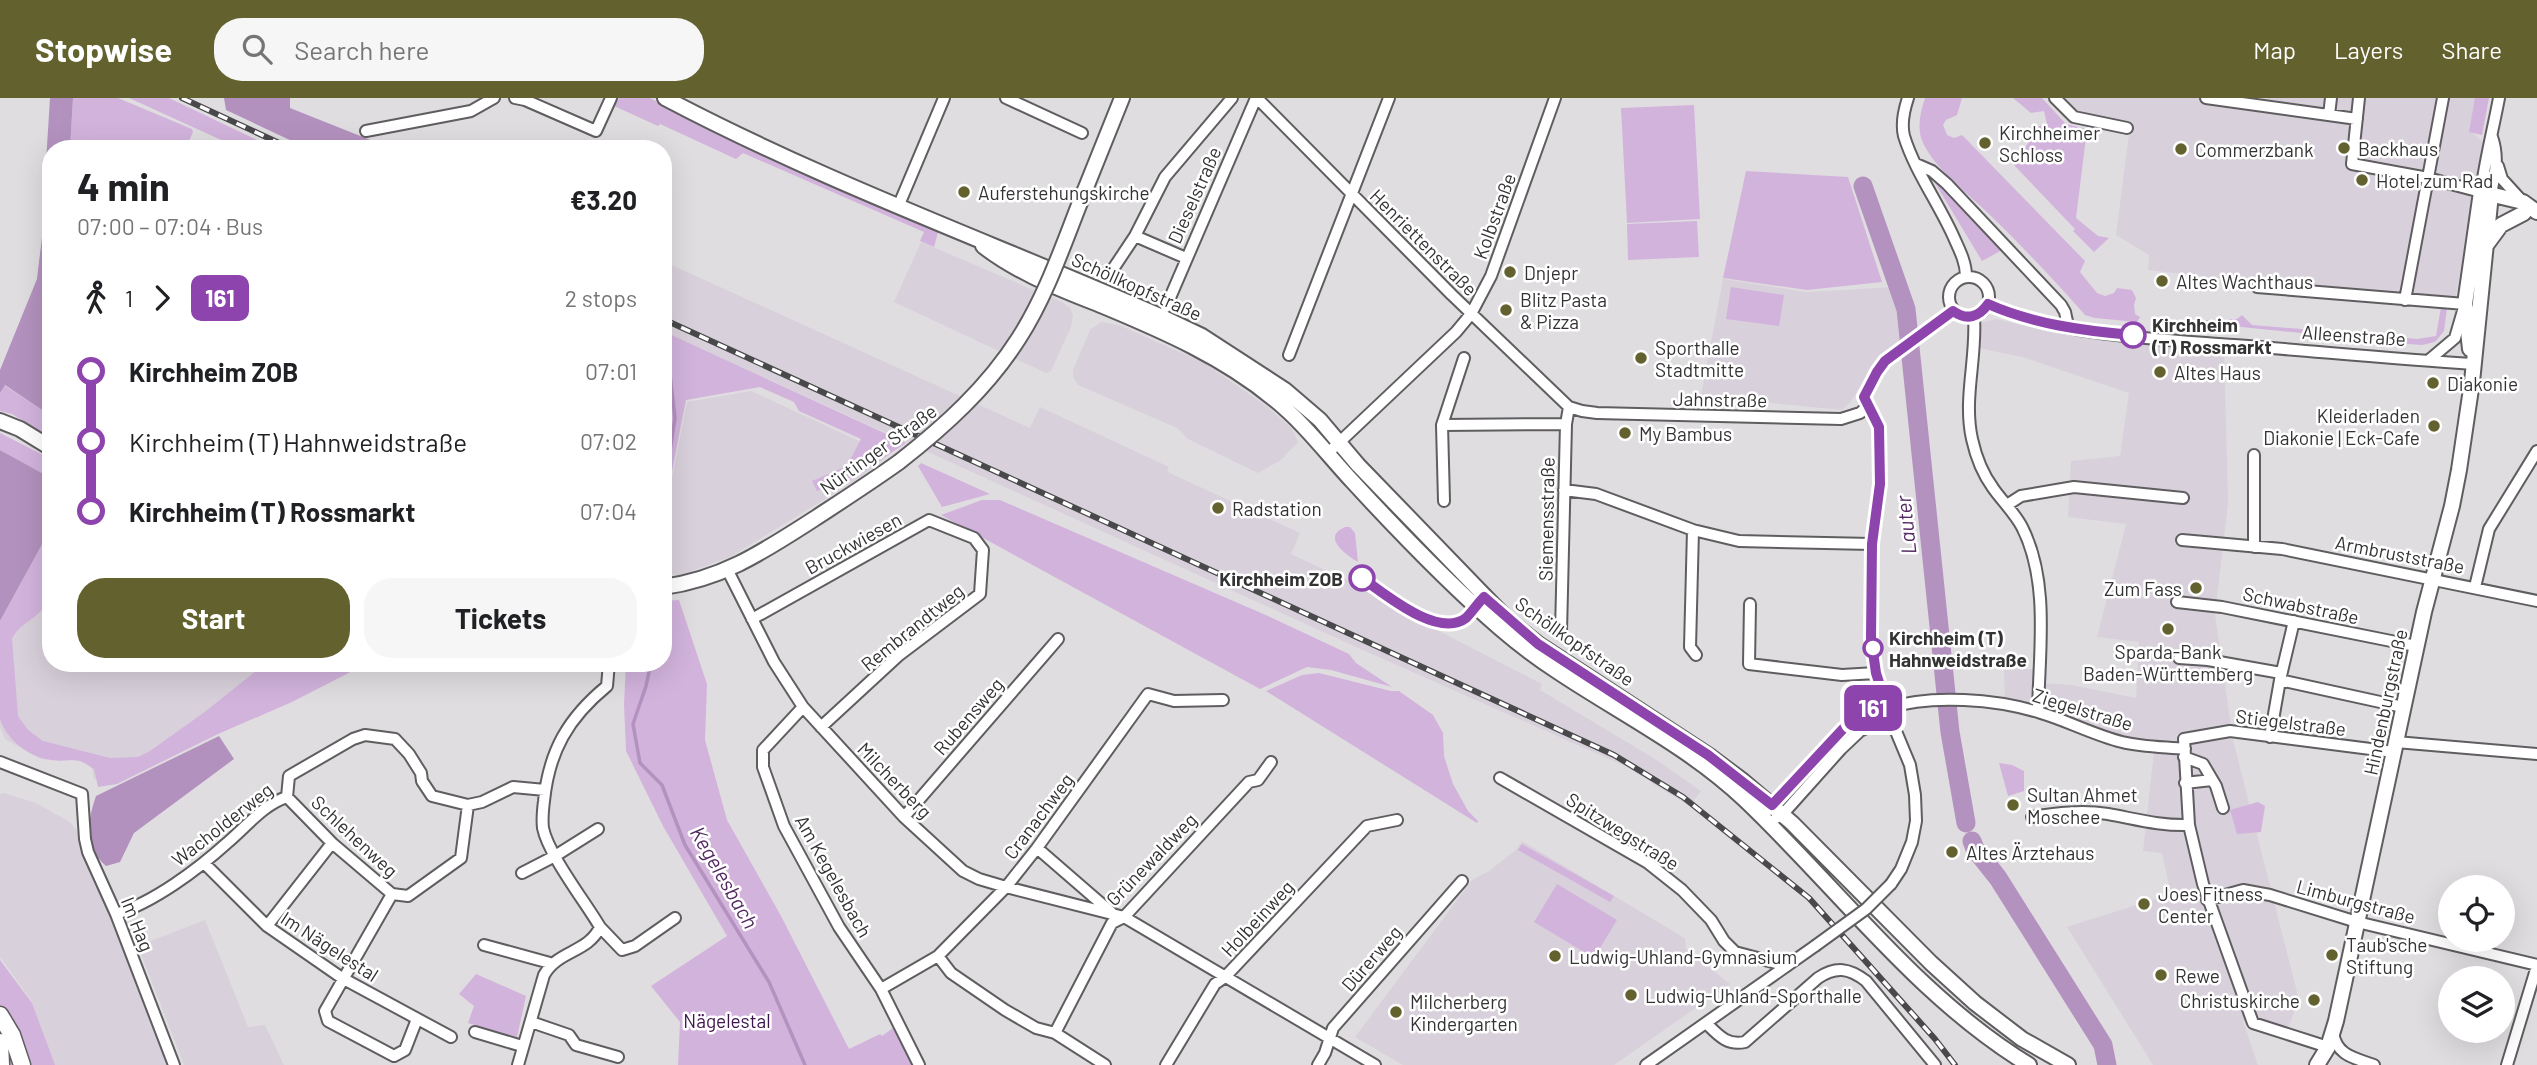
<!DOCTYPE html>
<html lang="en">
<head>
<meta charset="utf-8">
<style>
	body { margin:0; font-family:Barlow,sans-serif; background:#f6f6f6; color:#202124; height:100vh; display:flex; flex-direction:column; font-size:26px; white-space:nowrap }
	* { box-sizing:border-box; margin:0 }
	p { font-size:23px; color:#757577 }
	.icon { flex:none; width:38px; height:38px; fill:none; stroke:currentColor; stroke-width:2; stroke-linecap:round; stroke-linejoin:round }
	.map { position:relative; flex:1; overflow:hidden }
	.panel { position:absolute; left:42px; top:42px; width:630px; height:532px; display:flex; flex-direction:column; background:#fff; border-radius:28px; box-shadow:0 7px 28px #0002 }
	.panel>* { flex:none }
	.badge { padding:0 14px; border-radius:10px; font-size:24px; line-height:46px }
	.tools { position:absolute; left:2438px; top:777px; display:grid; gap:14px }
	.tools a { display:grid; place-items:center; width:77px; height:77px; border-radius:50%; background:#fff; box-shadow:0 7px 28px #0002; font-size:35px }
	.map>.badge { position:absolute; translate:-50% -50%; box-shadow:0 0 0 4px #fff }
	.legs { display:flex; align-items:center; gap:10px; height:77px; padding:0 35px; font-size:23px }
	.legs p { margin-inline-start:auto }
	.headline { display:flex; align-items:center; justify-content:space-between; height:119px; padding:0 35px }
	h1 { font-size:38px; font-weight:700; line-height:52px }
	.button { display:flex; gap:14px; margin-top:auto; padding:14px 35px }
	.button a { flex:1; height:80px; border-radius:28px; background:#63622f; color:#fff; font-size:28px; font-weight:700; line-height:80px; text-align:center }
	.button a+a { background:#f6f6f6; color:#202124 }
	ul { padding:0 35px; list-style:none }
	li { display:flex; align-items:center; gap:24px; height:70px; font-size:26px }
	li i { display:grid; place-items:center; width:10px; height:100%; margin:0 9px; background:currentColor }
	li i::after { content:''; width:18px; height:18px; margin:-9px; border:5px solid; border-radius:50%; background:#fff }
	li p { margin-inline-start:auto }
	li:first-child i { background:linear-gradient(#0000 50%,currentColor 0) }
	li:last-child i { background:linear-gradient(currentColor 50%,#0000 0) }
	header { display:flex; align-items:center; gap:42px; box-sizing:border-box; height:98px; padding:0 35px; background:#63622f; color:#fff }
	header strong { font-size:33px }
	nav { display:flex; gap:38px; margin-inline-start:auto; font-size:24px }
	.search { width:490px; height:63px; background:#f6f6f6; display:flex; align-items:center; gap:18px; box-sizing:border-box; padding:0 24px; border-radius:28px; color:#757577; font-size:26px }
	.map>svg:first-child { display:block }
</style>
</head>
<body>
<header>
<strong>Stopwise</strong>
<div class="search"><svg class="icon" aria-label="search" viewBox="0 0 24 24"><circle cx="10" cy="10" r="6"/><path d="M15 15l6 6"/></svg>Search here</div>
<nav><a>Map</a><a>Layers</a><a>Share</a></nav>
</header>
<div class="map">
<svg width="2537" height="967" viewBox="0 0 2537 967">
	<rect width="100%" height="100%" fill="#e0dde1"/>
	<path fill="#d8d0da" d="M2060,0H2479L2473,35L2483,44L2455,203L2300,189L2148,172L2149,157L2116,137L2130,28L2073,15Z
		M921,144L1062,204L1070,210L1073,218L1071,229L1051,273L1046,275L894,204Z
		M663,163L1030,330L1040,309L1169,369L1167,373L1174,377L1300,435L1291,456L1378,497L1400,513L1542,586L1540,592L1655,661L1701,693L1689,708L1625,668L1356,549L663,233Z
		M1723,181L1806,194L1894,189L1908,238L1876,263L1850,305L1842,312L1701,298Z
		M1996,221L2066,237L2180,250L2224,252L2228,405L2215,516L2233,642L2299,902L2288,930L2257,920L2243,923L2258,967H2153L2067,829L2171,796L2162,755L2143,753L2154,653L2123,650L2047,623L2005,614L2004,570L2041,572L2042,585L2072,587L2136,600L2139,544L2097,539L2126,426L2068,419L2071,363L2120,358L2129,295L2022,259L1978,250L1980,225Z
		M1101,224L1119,227L1204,265L1268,309L1292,331L1298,344L1281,362L1258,375L1188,341L1177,330L1078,287L1073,279V272L1090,232Z
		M751,293L889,357L859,380L732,458L679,478L664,474L669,396L687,304Z
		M51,438V565H336L140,663L94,682L92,670L82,663L40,661L5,641L0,629V534Z
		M4,695L36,705L70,724L79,735L84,758L113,819L170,967H54L31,902L0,859V696Z
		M1522,743L1673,833L1685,841L1686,851L1730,886L1614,967H1403L1355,939L1472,782L1489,773L1516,752Z
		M205,822L248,929L265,927L284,967H184L138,848Z"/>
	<path fill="#d2b3dc" d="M73,0H118L192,31L193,34L185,51H70Z
		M129,0H169L276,51H241Z
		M619,0H650L742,48L938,134L934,149L920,143L924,134L743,55L736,61L660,26L658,28L614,8Z
		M1925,0H1962L1957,17L1946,22L1943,27L1947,37L1954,40L1962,37L2085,163L2080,174L2097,195L2105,198L2114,195L2117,190L2132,192L2136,200L2134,207L2135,216L2140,219L2137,224L2095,220L2085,217C2055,183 2024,150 1991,118C1970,97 1939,75 1924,47C1916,31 1920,16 1925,0Z
		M2013,0H2042L2066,26L2087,31L2076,120L2098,138L2109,140L2094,154L2073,133L2075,131L2014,67L2039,28L2047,26L2044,13L2031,15Z
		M2475,0H2489L2482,37L2469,34Z
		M1694,7L1700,121L1627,125L1621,10Z
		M1746,73L1848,79L1882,184L1807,192L1723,180Z
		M1929,75L1945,88L1943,91L2004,151L1982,163Z
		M1697,123L1699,159L1628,162L1627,126Z
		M1731,189L1784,197L1779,228L1726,221Z
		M2441,209L2447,210L2444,233L2435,244L2422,247L2329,240L2330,233L2417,241L2436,238Z
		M2242,217L2252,227L2312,232L2311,236L2202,225L2206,222L2237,221Z
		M663,233L906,345L858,377L817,393L812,383L847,368L861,341L799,313L794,304L760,289L686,302L666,403L668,410L665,434L672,442L664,445L663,332L666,323L663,309Z
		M4,287L51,318V340L12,316L0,313V295Z
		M0,335L51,361V380L0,352Z
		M921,365L990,396L942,409L918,368Z
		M982,402H1000L1268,518L1349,556L1356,565L1392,589L1331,572L1307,569L1260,591L941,417Z
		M1345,429H1350L1355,435L1358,464C1346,457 1321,439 1345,429Z
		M51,430C51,455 58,498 39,515C29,524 17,529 12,541L18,618L28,632L43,643L110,660L138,659L150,653L206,613L266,565H368L292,604L218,636L117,686L98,689L94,671C73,656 73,665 51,662C29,659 7,642 0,621V523Z
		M679,502L707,586L705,642L727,722L781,818L849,951L880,936L882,938L893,930L913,967H678L680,924L651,888L727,838L663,728L626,653L624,606L626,565H663V503Z
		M1319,575L1391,593H1399L1433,617L1443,635L1444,658L1453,686L1468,713L1478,723L1477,725L1266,593L1302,577Z
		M1999,665L2012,667L2024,673V693L2008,698Z
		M2258,704L2265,708L2261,734L2237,736L2230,712Z
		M1522,746L1614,798L1610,804L1518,752Z
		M1557,786L1617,822L1594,860L1534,824Z
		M0,862L32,905L55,967H0Z
		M476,876L526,898L517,939L468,925L474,908L459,896Z"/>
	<path fill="#b391be" d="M50,0H73L70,51H51V79L45,80Z
		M224,0H290V10L393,51H375L352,43L348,51H309L226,12Z
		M51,99V318L5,287L0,295V272L37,181L46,106Z
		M0,352L51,380V430L0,523Z
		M219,638L234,661L134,735L120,764L106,768C84,749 87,724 96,698Z"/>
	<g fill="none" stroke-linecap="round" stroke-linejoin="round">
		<path stroke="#b492bf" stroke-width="3.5" d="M55,51L61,0
			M0,281L39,182L51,86
			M663,399L675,320L668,259
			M651,565L646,588L633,626L640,665L662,687L685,747L769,884L805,967"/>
		<path stroke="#b492bf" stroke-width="19" d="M1863,88L1906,211L1950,634L1966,725
			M1972,743L1975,751L1998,780L2103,947L2107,967"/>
		<g stroke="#5f5d60" stroke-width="14">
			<path id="minor" d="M515,0L525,2L596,33L611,0
				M1006,0L1082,35
				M1257,0L1452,197L1569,309L1582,313L1597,315L1841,321L1860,315L1868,308
				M1908,0C1904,12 1901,26 1904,38C1915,74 1940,107 1955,142C1960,153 1966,165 1966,178
				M2055,0L2074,19L2127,30
				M2206,0L2357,21
				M2359,0L2352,66L2428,80L2481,94C2485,62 2493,32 2499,0
				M2329,17L2331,0
				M366,33L471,13L494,0
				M1916,66L1932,73L1947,86L2061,207L2065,214L2068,228
				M2498,68L2502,81L2523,104
				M2491,96C2495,76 2499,59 2492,39
				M898,109L944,0
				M1135,138L1186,160
				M1107,175L1111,174L1135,138L1165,79L1232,0
				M1949 199a20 20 0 1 1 40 0a20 20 0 1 1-40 0Z
				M2257,189L2465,206L2455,240L2429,262
				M2405,202L2443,0
				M1988,206C2061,238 2155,241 2234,247C2313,253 2393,261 2473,266
				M1166,209L1256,0
				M1974,219C1977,260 1963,300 1972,341C1976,359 1982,375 1993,390C2002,403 2014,414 2022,429C2050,484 2039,554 2038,614
				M1289,257L1389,0
				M1442,327L1566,326
				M1328,355L1456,234L1471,216L1491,178L1555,0
				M2254,357V449
				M1564,392L1596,396L1693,432L1739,443L1872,446
				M1444,403L1442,327L1464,260
				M2007,407L2021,398L2074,389L2183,400
				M1693,432L1690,549L1696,557
				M2182,442L2282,451L2537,503
				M728,473L774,564L803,609L904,719L963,773L979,781L1006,789L1124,819L1375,967
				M2475,489L2489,431L2537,353
				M2177,504L2222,509L2416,548
				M1750,506L1749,566L1842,577L1876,575
				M752,521L929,422L974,440L983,452L980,496L898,558L821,629
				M1561,534L1566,326L1569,309
				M2179,560L2208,562L2281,575
				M2280,582L2403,609
				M803,609L763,652V669L784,728L839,829L881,891L919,967
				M1888,610C1931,596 1997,601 2041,615C2068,623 2094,637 2122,644C2142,649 2165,649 2185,651
				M2270,639L2280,582L2294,523
				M2396,644L2537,656
				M2184,659L2203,666L2216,688L2223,710
				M0,664L82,696L85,741L88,754L116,816L174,967
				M1500,680L1648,765L1682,792L1711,822L1724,843L1735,854L1787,868
				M2185,685L2212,682
				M287,699L332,745L392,796L408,798L461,760L468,707
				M1769,712L1843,631L1885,602
				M904,719L1058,541
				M2032,719C2057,715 2082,712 2108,716C2136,721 2160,728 2189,727
				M1776,720L1782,717L1841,651L1860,633L1890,619
				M1037,750L1112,815
				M204,765L267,828L342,880L451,939
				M522,775L555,758L598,731
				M1891,786L1901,771L1912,744L1916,723L1915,697L1910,667L1890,619L1876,575L1871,540L1872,446L1880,386L1879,329L1864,299L1877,274L1885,263L1953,213
				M392,796L325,913L328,923L394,958L405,952L417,921
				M2207,802L2243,792L2270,797L2357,824L2537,867
				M116,816C154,804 197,772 227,745C246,729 264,706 287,699L289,678L353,641L365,637L395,641L409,656L421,675L422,683L432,698L468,707L482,704L513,689L545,692
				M267,828L332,745
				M600,829L622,852L635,848L675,820
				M484,847L550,865
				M938,858L951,875L1005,912L1036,930L1055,935L1105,967
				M881,891L938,858L1006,789L1037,750L1148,596L1174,603L1223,602
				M531,924L569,937L576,947L618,959
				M1706,925C1718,937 1727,948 1745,944L1818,880C1836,868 1849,870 1866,883L1935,967
				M475,934L522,948
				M1055,935L1112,825L1124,819L1249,684L1258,682L1271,664
				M2333,935C2337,958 2355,960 2374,967
				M2328,949L2253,925L2203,786L2189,727L2184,641L2230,633L2394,654
				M518,967L544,877C558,852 588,855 600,829C586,805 548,756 543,730C542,722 543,711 544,703C549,653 568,620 607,588L609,565
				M1166,967L1215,886L1225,879L1367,728L1397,722
				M1318,967L1325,955L1333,930L1462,783
				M1646,967L1815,848
				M2507,967L2537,868"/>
		</g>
		<g stroke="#5f5d60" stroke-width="18">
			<path id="major" d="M665,0C826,85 996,146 1162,219L1202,238L1285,292L1320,322L1358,367L1507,521L1538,546L1708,657L1743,683L1792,725L1931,865L1975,905L2022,941L2068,967
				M1085,92L1122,0
				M2487,146L2501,127L2524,115
				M983,148C1019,176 1061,191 1103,208C1163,233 1223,259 1274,301C1304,325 1327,356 1353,384C1400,435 1449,486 1501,531C1576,596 1672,633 1744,701C1838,790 1917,899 2029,967
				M2470,251L2465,206L2481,94L2523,104L2537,114
				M0,323L20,331L51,350
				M663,489C723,481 764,453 814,421C843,402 871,384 899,364
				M2317,967L2328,949L2336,923L2424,514L2452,408L2459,372L2472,284L2491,96"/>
		</g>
		<g stroke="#5f5d60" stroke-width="19">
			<path id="highway" d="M0,917L12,937L22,967
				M0,944L1,967"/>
		</g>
		<use href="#minor" stroke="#fff" stroke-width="10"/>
		<use href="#major" stroke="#fff" stroke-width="14"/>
		<use href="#highway" stroke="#fff" stroke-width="16"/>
		<g stroke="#49484a" stroke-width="6">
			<path id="rail" d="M182,0L292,51
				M663,221L1614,657L1683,699L1809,800L1935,941L1955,967"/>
		</g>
		<use href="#rail" stroke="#fff" stroke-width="3.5" stroke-dasharray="10" stroke-linecap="butt"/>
		<g stroke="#5f5d60" stroke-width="14" stroke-linecap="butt">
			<path id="minor-bridge" d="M1815,848L1866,811L1891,786"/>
		</g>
		<g stroke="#5f5d60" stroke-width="18" stroke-linecap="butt">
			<path id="major-bridge" d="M899,364C945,328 987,290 1019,240C1048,195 1065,141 1085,92"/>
		</g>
		<use href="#minor-bridge" stroke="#fff" stroke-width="10"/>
		<use href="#major-bridge" stroke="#fff" stroke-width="14"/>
	</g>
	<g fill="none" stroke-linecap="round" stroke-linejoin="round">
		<g stroke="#fff" stroke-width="16">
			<path id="line-1" d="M1362,480C1385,496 1438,541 1466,520C1472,514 1478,505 1484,499L1538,546L1708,657L1772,707L1843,631L1885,603L1876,575L1871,540L1872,446L1880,386L1879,329L1864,299L1877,274L1885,263L1953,213C1967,223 1979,219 1988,206C2033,226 2084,233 2133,237"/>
		</g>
		<use href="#line-1" stroke="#8e44ad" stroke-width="10"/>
	</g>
	<g fill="#63622f" stroke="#fff" stroke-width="2.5">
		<circle cx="1985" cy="45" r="7"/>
		<circle cx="2344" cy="50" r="7"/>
		<circle cx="2181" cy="51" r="7"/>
		<circle cx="2362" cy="82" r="7"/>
		<circle cx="964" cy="94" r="7"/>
		<circle cx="1510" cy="174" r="7"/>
		<circle cx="2162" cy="183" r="7"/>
		<circle cx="1506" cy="212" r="7"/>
		<circle cx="1641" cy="260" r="7"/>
		<circle cx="2160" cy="274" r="7"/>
		<circle cx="2433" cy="285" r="7"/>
		<circle cx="2434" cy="328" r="7"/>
		<circle cx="1625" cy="335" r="7"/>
		<circle cx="1218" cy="410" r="7"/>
		<circle cx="2196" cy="490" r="7"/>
		<circle cx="2168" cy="531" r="7"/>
		<circle cx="2013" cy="707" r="7"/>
		<circle cx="1952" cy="754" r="7"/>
		<circle cx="2144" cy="806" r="7"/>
		<circle cx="2332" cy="857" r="7"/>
		<circle cx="1555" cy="858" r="7"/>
		<circle cx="2161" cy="877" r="7"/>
		<circle cx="1631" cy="897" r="7"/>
		<circle cx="2314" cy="902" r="7"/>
		<circle cx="1396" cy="914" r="7"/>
	</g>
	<g fill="#fff" stroke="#8e44ad" stroke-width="3.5">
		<circle cx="2133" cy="237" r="12"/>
		<circle cx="1362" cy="480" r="12"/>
		<circle cx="1873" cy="550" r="9"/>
	</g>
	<g text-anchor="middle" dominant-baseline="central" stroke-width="5" stroke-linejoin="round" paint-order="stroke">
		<g font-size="19" fill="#343334" stroke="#fff" text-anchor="start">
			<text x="1999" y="34">Kirchheimer<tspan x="1999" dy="22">Schloss</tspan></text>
			<text x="2358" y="50">Backhaus</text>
			<text x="2195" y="51">Commerzbank</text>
			<text x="2376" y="82">Hotel zum Rad</text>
			<text x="978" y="94">Auferstehungskirche</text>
			<text x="1524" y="174">Dnjepr</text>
			<text x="2176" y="183">Altes Wachthaus</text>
			<text x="1520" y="201">Blitz Pasta<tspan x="1520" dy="22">&amp; Pizza</tspan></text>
			<text x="1655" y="249">Sporthalle<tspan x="1655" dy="22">Stadtmitte</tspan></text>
			<text x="2174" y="274">Altes Haus</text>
			<text x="2447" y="285">Diakonie</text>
			<text x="2420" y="317" text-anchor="end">Kleiderladen<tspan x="2420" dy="22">Diakonie | Eck-Cafe</tspan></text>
			<text x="1639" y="335">My Bambus</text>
			<text x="1232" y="410">Radstation</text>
			<text x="2182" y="490" text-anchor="end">Zum Fass</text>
			<text x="2168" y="553" text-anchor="middle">Sparda-Bank<tspan x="2168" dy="22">Baden-Württemberg</tspan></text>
			<text x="2027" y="696">Sultan Ahmet<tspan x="2027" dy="22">Moschee</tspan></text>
			<text x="1966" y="754">Altes Ärztehaus</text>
			<text x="2158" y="795">Joes Fitness<tspan x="2158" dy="22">Center</tspan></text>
			<text x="2346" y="846">Taub'sche<tspan x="2346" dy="22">Stiftung</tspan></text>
			<text x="1569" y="858">Ludwig-Uhland-Gymnasium</text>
			<text x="2175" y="877">Rewe</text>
			<text x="1645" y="897">Ludwig-Uhland-Sporthalle</text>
			<text x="2300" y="902" text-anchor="end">Christuskirche</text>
			<text x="1410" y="903">Milcherberg<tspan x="1410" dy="22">Kindergarten</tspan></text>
		</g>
		<g font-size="19" fill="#343334" stroke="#fff">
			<text transform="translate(1194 97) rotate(-66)">Dieselstraße</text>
			<text transform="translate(1494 118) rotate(-70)">Kolbstraße</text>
			<text transform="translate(1424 144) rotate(45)">Henriettenstraße</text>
			<text transform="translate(1137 188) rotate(24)">Schöllkopfstraße</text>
			<text transform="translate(2354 237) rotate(4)">Alleenstraße</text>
			<text transform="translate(1720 301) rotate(1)">Jahnstraße</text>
			<text transform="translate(878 351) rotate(-36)">Nürtinger Straße</text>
			<text transform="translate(1546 421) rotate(-89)">Siemensstraße</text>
			<text transform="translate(853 445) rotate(-29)">Bruckwiesen</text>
			<text transform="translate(2400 456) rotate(11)">Armbruststraße</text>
			<text transform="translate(2301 507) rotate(12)">Schwabstraße</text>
			<text transform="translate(912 529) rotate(-39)">Rembrandtweg</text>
			<text transform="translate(1575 543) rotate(35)">Schöllkopfstraße</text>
			<text transform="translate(2385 604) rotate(-78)">Hindenburgstraße</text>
			<text transform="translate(2083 611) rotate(17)">Ziegelstraße</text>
			<text transform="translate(968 618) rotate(-49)">Rubensweg</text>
			<text transform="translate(2291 624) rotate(7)">Stiegelstraße</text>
			<text transform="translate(895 682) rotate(46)">Milcherberg</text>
			<text transform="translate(1038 718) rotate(-53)">Cranachweg</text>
			<text transform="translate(222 726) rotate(-38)">Wacholderweg</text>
			<text transform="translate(1623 733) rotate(32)">Spitzwegstraße</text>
			<text transform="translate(355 738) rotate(43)">Schlehenweg</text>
			<text transform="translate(1151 761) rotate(-46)">Grünewaldweg</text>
			<text transform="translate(834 778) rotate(61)">Am Kegelesbach</text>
			<text transform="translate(2356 803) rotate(15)">Limburgstraße</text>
			<text transform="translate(1257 820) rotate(-47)">Holbeinweg</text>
			<text transform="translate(138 826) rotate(68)">Im Hag</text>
			<text transform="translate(330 848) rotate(33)">Im Nägelestal</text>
			<text transform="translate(1371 860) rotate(-49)">Dürerweg</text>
		</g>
		<g font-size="19" font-weight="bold" fill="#343334" stroke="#fff" text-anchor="start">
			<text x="2152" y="226">Kirchheim<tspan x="2152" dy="22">(T) Rossmarkt</tspan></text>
			<text x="1343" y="480" text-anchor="end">Kirchheim ZOB</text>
			<text x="1889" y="539">Kirchheim (T)<tspan x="1889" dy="22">Hahnweidstraße</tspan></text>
		</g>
		<g font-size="19" fill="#3f144c" stroke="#fff">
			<text x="727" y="922">Nägelestal</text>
		</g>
		<g font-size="21" font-style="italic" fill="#552a62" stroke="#fff">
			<text transform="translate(1905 427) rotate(-96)">Lauter</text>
			<text transform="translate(725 779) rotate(60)">Kegelesbach</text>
		</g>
	</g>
</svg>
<div class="tools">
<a><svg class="icon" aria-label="locate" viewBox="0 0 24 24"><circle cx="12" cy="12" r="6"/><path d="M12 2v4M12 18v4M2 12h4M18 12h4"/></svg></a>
<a><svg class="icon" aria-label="layers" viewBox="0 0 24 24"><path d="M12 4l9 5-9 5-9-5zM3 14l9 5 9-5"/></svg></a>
</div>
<b class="badge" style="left:1873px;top:610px;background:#8e44ad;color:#fff">161</b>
<section class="panel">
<div class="headline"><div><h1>4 min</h1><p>07:00 – 07:04 · Bus</p></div><b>€3.20</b></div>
<div class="legs"><svg class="icon" aria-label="walk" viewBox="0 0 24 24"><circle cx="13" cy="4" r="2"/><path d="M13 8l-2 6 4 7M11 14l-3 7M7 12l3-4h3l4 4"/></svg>1<svg class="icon" aria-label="forward" viewBox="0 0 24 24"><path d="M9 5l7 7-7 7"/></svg><b class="badge" style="background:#8e44ad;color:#fff">161</b><p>2 stops</p></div>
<ul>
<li><i style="color:#8e44ad"></i><b>Kirchheim ZOB</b><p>07:01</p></li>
<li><i style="color:#8e44ad"></i><span>Kirchheim (T) Hahnweidstraße</span><p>07:02</p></li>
<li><i style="color:#8e44ad"></i><b>Kirchheim (T) Rossmarkt</b><p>07:04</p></li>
</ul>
<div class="button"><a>Start</a><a>Tickets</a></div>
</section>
</div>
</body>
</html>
